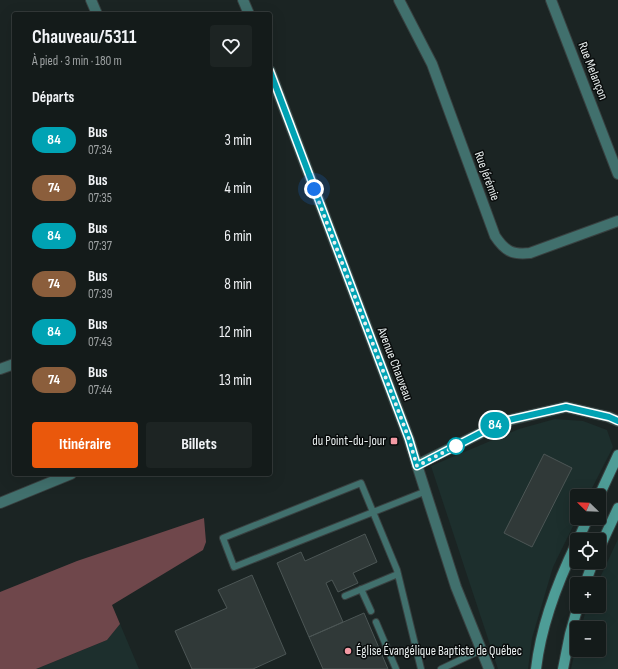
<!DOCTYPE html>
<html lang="fr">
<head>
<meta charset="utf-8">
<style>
	body { margin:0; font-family:"Sofia Sans Condensed",sans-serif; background:#1d2423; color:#f1f3f6; height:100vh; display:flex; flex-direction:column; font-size:15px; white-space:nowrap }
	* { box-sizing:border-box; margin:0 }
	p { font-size:13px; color:#9da1a2 }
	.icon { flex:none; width:22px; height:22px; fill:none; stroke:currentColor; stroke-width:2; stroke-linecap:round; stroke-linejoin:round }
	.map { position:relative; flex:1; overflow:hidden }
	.drawer { position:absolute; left:12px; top:12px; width:260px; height:464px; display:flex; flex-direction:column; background:#141b1a; border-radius:4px; box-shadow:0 4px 16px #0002,0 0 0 1px #333939 }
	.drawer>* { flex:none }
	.badge { padding:0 8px; border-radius:13px; font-size:14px; line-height:26px }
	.needle { width:26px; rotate:293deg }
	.controls { position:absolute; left:570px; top:489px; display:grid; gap:8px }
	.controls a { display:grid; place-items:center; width:36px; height:36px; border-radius:4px; background:#141b1a; box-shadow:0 4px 16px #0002,0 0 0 1px #333939; font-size:20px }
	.you { position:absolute; width:20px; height:20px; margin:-10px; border:3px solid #fff; border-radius:50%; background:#1a73e8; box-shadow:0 0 0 6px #1a73e833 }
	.map>.badge { position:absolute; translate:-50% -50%; box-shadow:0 0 0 2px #fff }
	h2 { padding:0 20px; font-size:15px; line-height:36px }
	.round { display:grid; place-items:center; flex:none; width:42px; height:42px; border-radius:4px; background:#1d2423 }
	.headline { display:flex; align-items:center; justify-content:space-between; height:68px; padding:0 20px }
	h1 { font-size:19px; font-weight:700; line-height:30px }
	.cta { display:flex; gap:8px; margin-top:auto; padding:8px 20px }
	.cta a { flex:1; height:46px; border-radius:4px; background:#ea580c; color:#fff; font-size:16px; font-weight:700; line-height:46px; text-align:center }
	.cta a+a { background:#1d2423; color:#f1f3f6 }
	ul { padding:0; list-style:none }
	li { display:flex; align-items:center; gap:12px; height:48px; padding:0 20px }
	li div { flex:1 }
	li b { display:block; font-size:15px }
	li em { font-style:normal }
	li .badge { min-width:44px; font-weight:700; text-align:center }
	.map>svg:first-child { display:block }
</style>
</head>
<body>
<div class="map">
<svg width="618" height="669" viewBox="0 0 618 669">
	<rect width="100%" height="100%" fill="#1b2423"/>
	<path fill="#1d2f2d" d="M555,419L583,421L607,430L613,447L588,496H577V518L553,567L532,638L528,669H498L431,466L519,429Z
		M618,539V669H571L577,642V650H599V628H581L587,606H599V584H597Z
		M120,624L139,669H36L107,640Z"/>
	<path fill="#6f474b" d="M204,518L206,542L203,550L112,605L120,624L107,640L36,669H0V592L77,561Z"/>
	<path fill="#303938" stroke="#4c5655" d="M544,454L572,468L532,547L504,533Z
		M365,534L377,562L353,573L358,583L338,592L332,580L326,583L343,622L309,637L277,563L301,552L305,561Z
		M252,575L286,654L253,669H192L175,631L227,608L218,590Z
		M364,613L388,669H323L309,637Z"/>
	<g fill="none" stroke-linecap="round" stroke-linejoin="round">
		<g stroke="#384040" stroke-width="8">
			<path id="service" d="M361,589L371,611
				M345,596L398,574
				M376,622L396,669
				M421,669L397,570L361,483L223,538L234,567L424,492
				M441,669L481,650"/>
		</g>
		<g stroke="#384040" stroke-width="12">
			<path id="minor" d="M91,0L97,14
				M399,0L432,64L495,236C505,251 512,255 530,253L618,221
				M551,0L618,174
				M0,369L14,364
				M417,465L456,587L489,669
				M0,503L71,474"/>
		</g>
		<g stroke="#384040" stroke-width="12">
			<path id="tertiary" d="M243,0L249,14
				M270,71L409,439L417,465L505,421L566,407L609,417L618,421"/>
		</g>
		<g stroke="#384040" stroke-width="12">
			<path id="secondary" d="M599,496L618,455
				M578,540L588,518
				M599,549L618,508
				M585,584L593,562
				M536,669C541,625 558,581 577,542
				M563,669L570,634L578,606"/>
		</g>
		<use href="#service" stroke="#41706d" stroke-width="6"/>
		<use href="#minor" stroke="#41706d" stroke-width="10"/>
		<use href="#tertiary" stroke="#41706d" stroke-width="10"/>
		<use href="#secondary" stroke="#4e9d97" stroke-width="10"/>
	</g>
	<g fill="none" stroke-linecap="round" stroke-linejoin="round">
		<g stroke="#fff" stroke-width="9">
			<path id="line" d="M270,71L409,439L417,466L504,421L566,407L609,417L618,421"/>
		</g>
		<use href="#line" stroke="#00a3b4" stroke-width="6"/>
		<path stroke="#e9efef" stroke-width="4" stroke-dasharray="0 7.2" d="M314,189L409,439L417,466L456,446"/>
	</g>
	<g fill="#f49aa4" stroke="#090c0c" stroke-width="1.5">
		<rect x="390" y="437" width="8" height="8" rx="2"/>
		<circle cx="348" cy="651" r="4"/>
	</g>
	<circle fill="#fff" stroke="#00a3b4" stroke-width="2" cx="456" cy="446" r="8"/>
	<g text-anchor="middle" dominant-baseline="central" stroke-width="3" stroke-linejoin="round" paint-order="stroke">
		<g font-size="13" fill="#e9efef" stroke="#090c0c">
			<text transform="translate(593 71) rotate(69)">Rue Melançon</text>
			<text transform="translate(487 176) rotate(70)">Rue Jérémie</text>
			<text transform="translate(395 364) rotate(69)">Avenue Chauveau</text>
		</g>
		<g font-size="13" fill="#e9efef" stroke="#090c0c" text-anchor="end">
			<text x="386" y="441">du Point-du-Jour</text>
			<text x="356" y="651" text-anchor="start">Église Évangélique Baptiste de Québec</text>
		</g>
	</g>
</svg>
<div class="controls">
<a><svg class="needle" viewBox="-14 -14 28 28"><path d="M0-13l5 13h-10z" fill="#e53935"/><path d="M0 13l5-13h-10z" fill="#9da1a2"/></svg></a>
<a><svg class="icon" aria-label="locate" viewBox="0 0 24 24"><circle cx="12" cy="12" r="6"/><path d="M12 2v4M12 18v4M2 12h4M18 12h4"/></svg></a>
<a>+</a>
<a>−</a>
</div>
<div class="you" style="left:314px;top:189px"></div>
<b class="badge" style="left:495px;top:425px;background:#00a3b4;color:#fff">84</b>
<section class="drawer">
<div class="headline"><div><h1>Chauveau/5311</h1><p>À pied · 3 min · 180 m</p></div><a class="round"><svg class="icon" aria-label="heart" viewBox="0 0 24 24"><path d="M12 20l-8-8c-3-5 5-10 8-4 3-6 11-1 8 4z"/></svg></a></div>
<h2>Départs</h2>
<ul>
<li><span class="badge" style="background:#00a3b4;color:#fff">84</span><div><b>Bus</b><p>07:34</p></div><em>3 min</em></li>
<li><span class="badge" style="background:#8b5e3c;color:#fff">74</span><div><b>Bus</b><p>07:35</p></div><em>4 min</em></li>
<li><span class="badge" style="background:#00a3b4;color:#fff">84</span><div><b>Bus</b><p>07:37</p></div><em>6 min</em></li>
<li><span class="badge" style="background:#8b5e3c;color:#fff">74</span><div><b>Bus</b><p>07:39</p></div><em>8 min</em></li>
<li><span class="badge" style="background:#00a3b4;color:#fff">84</span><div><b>Bus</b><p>07:43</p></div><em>12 min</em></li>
<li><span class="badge" style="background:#8b5e3c;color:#fff">74</span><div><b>Bus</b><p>07:44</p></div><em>13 min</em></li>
</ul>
<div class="cta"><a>Itinéraire</a><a>Billets</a></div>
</section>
</div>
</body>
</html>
